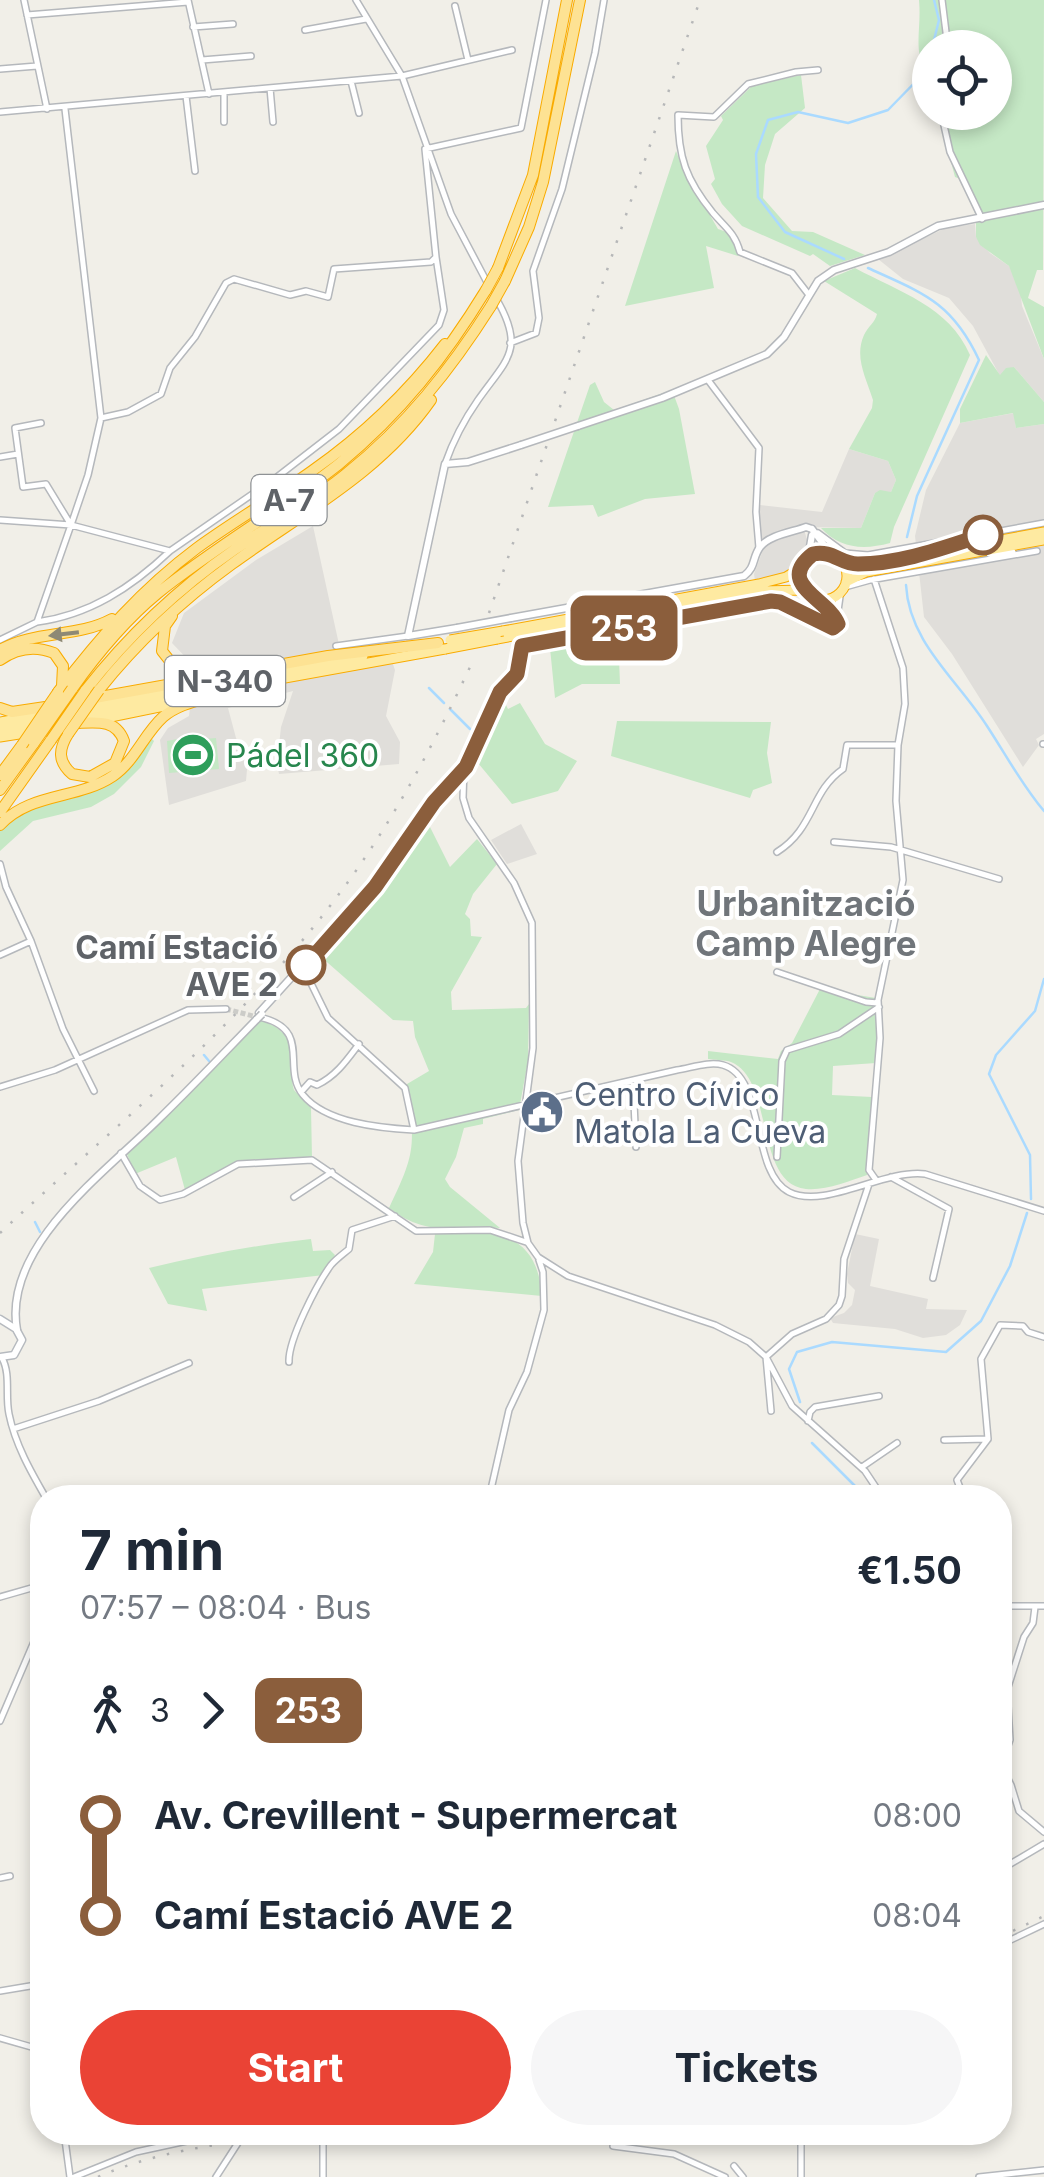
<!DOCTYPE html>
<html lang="en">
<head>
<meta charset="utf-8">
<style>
	body { margin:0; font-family:Inter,sans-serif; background:#f6f6f7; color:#1f2937; height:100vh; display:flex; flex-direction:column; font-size:38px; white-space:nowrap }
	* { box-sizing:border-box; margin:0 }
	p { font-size:32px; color:#747a83 }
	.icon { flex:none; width:55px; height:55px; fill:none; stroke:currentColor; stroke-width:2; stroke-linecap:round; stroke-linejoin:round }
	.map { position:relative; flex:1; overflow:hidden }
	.sheet { position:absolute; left:30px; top:1485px; width:982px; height:660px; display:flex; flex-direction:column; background:#fff; border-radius:40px; box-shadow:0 5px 15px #0003 }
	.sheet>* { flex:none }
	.badge { padding:0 20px; border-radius:15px; font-size:35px; line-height:65px }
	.tools { position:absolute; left:912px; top:30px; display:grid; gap:20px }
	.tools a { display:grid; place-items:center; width:100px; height:100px; border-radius:50%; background:#fff; box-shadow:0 5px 15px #0003; font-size:50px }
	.map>.badge { position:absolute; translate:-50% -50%; box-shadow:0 0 0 5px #fff }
	.legs { display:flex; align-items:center; gap:15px; height:110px; padding:0 50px; font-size:32px }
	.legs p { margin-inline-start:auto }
	.overview { display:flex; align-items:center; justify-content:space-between; height:170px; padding:0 50px }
	h1 { font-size:55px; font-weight:700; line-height:75px }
	.primary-button { display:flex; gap:20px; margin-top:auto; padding:20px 50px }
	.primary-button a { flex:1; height:115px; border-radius:60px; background:#ea4335; color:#fff; font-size:40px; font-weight:700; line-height:115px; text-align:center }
	.primary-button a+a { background:#f6f6f7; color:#1f2937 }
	ul { padding:0 50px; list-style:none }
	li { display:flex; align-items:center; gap:35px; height:100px; font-size:38px }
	li i { display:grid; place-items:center; width:15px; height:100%; margin:0 12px; background:currentColor }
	li i::after { content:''; width:25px; height:25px; margin:-12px; border:8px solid; border-radius:50%; background:#fff }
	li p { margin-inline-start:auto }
	li:first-child i { background:linear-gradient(#0000 50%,currentColor 0) }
	li:last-child i { background:linear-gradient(currentColor 50%,#0000 0) }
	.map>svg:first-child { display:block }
</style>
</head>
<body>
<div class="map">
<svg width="1044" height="2177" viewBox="0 0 1044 2177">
	<rect width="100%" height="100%" fill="#f1efe8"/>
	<path fill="#e0deda" d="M975,224L976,237L990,253L1009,266L1020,286L1022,306L1044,359V402L1014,367L1000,376L973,326L949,298L903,279L878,259L946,228Z
		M1014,413L1016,428L1044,424V734L1036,739L1039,745L1023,767L952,654L924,617L915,536L926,490L960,423Z
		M849,449L888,461L896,480L891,492L875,493L861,528L803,527L810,548L794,570L755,581L754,574L764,547L758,530L760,505L822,512Z
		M313,526L340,649L386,644L395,670L386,716L400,742L399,764L279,774L277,764L281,727L293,691L228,708L236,738L248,758L246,781L169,805L160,740L168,728L189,716L195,667L172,643L184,613L256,560Z
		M521,824L537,854L507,864L491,840Z
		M855,1234L879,1239L870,1286L928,1299L926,1309L967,1310L960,1325L946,1335L923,1338L895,1329L833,1323L830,1318L844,1313L852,1305L855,1290L848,1283L847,1274Z"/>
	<path fill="#c5e8c5" d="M919,0H1044L1043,270H1037L1028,298L1044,307V359L1009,266L980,245L976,237V216L963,180L955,177L938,113L995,112V48H930V79C911,52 922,32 919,0Z
		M801,75L805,108L775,134L765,165L763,198L792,231L813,232L865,255L830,266L813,254L810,256L742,226L722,204L711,184L715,179L706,146L723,120L721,116L752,86Z
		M676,151L683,169L718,229C735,234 736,239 738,256L706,246L714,288L625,306Z
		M855,268C899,292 949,306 970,355L894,527L890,543C864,550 840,549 821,528H861L875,493L880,490L891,492L896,480L888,461L849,449L872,408L873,400C866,378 854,357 864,335C868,326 875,323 877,314L824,281Z
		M986,355L1000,375L1006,368L1014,367L1044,402V424L1016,428L1013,413L960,423V409Z
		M595,382L604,402L614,410L672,390L679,409L695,494L645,499L598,517L593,505L548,507L590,385Z
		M618,632L620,684H582L555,698L550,648Z
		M501,695L508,709L520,703L545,744L577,761L558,791L512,804L473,757Z
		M617,721L771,722L767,753L772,783L753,790L750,798L611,756Z
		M203,734L204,739L216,738L219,769L169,773L167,741Z
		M152,739L154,741L141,767L114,794L91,807L33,821L0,851V831L22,812L115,780L128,770Z
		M427,821L450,867L477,839L497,864L473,894L465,914L470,919L471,936L482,937L451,992L452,1010L526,1008L529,1004L528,1061L519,1110L483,1119V1124L464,1128L456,1157L445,1179L450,1187L500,1228C453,1224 430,1239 389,1208C416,1152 415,1146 407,1084L429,1071L415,1037L413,1021L393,1020L320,956L379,887Z
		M820,989L876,998V1063L833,1066L832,1095L872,1097L867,1175C849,1181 825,1191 806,1189C754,1184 775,1080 731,1062C725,1060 715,1060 708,1059V1051L778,1059L781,1051L792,1043Z
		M259,1020C302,1033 286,1056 294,1090L311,1108L312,1158L256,1162L229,1169L185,1190L176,1157L135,1174L127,1154Z
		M486,1233C525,1237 539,1260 542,1296L414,1284L433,1252L435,1234Z
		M311,1239L313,1251L330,1250L335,1255L324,1275L202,1289L207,1311L168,1304L149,1268C203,1255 255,1245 311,1239Z"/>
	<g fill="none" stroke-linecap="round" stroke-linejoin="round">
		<path stroke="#aadaff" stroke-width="2.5" d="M932,48L939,20L934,0
			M844,259L785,232L758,197L756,154L768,120L798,112L848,123L888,110L927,70L930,57
			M868,268C923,293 952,302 979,360L917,496L907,537
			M906,585C909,643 958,680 987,726C1006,755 1022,785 1044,811
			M429,688L444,703
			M450,709L470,729
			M204,1055L209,1061
			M1031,1199L1030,1155L989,1074L996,1055L1035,1011L1044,979
			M35,1222L40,1232
			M800,1402L789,1369L797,1352L832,1342L946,1352L981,1321L1010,1266L1027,1213
			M812,1443L867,1498"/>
		<path stroke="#ccccc8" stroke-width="5" stroke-dasharray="5 2.5" stroke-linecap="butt" d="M226,1009L257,1017"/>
		<g stroke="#b5b8bc" stroke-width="8">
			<path id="minor" d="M24,0L47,109
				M188,0L209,94
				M356,0L402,76L451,214L489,286
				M942,0L948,48
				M455,6L468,60
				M27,15L188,2
				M193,27L233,24
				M305,30L366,19
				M202,60L251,56
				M0,69L37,66
				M351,81L359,113
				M270,88L273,122
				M186,96L195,171
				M65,109L101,418
				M0,112L402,76L512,50
				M941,112L950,152L982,219
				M224,122V92
				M425,149L436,257L431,262L334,269L328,297L306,291L290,295L234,279L226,283L195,337L170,368L161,394L128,412L101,418L88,475L71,525L170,551L277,477L339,429L439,325L444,310L436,257
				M425,149L521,128L546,0
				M809,295L792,273L740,252C735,233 725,227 713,213C686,180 678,157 678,115L714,117L748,84L796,72L818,70
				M510,343L536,333L539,318L533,271L562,189L595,53L604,0
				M708,380L759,448L756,512L759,548
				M41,423L15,428L23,487L46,484L71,525
				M0,457L18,454
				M445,464C453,441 464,420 478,400C506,360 526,350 497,300
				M0,520L71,525
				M818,533L845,553L868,555L1044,523
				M989,554L1013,552
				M874,579L903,668L905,704L898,745L896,801L903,880L878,1000L880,1038L869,1170L876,1180
				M845,587L870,580L1037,551
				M37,622C89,615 131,588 170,551
				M0,640L37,622L71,525
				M336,646L408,636
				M1043,744H1044
				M464,767L463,798L469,818L514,883L532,923L533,1048L518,1161L523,1223L528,1243L538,1257L568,1276L715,1325L749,1342L766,1357L792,1406L865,1471L883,1498
				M834,842L891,847L999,879
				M777,852C815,828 810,792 843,769L847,745H898
				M0,864L6,887L31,941L63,1029L94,1091
				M0,955L31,941
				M303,967L328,1018L405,1088L414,1130
				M777,972L866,1002L878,1003
				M263,1018C312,1031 281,1068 303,1095C326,1123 380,1128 414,1130L677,1070C691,1068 709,1061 723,1065C766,1077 750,1172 789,1192C825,1210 883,1169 925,1174L1044,1211
				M633,1080L636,1147
				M0,1087L55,1070L188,1010L226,1009
				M301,1092L310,1082L317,1085C336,1076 347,1060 359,1044
				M121,1153L140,1186L160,1200L183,1194L238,1164L312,1160L416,1231L490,1230L526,1242
				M777,1157L782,1061L787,1050L839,1034L879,1007
				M891,1177L949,1209L933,1278
				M294,1197L332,1172
				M2,1358C11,1374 5,1396 9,1414C15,1444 31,1472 46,1498
				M289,1362C288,1340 317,1284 331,1265C336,1259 343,1254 349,1249L352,1230L395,1216
				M771,1411L766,1357L792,1334L826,1319L839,1305L842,1296L844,1259L869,1184
				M808,1421L810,1412L815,1407L879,1396
				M13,1429L99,1401L189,1363
				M944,1440L988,1439
				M862,1467L897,1443
				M489,1498L509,1410L527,1372L544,1310L543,1272L539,1260
				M964,1498L957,1480L988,1439L981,1359L1000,1325L1023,1326L1028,1332L1044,1337
				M0,1597L42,1585
				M1000,1606H1044
				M1035,1607L1033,1623L1024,1637L1007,1690L1010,1740L1001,1765L1011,1785L1019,1811L1044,1832
				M0,1721L42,1623
				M1000,1870L1044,1844
				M0,1878L10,1876
				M1000,1945L1044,1924
				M0,1991L42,1984
				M0,2038L42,2050
				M64,2132L70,2177
				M801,2132V2177
				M613,2146L674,2154L725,2177
				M734,2166L743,2177
				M74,2177L136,2152L228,2132
				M216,2177L245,2132
				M323,2177V2132
				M979,2177L1044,2170"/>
		</g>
		<g stroke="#b5b8bc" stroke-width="9">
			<path id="tertiary" d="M578,426L662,398L767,354L784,337L818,281L834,270L889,252L938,226L1044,205
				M812,529L830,553
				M808,558L812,535
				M819,599L838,620
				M837,614L840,593
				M511,618L744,576C756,567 752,558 760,547C769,535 793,532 806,527L812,529
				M457,628L408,636L445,464L468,462L521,445
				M522,645L771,601L780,602L828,628L837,627L838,621
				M259,1013L369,892L429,806L465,764L496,695L516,671V649L522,645
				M17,1330C2,1246 107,1171 159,1119C192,1087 224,1053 257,1019"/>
		</g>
		<g stroke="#b6babf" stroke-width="9">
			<path id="secondary" d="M0,1319L16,1329L22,1340L14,1355L0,1357"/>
		</g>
		<g stroke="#f9ab00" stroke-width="11">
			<path id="trunk" d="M799 576a24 24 0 1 1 48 0a24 24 0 1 1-48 0Z
				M843,562L874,563L1044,532
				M846,582L866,572L1044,540
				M503,631L759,584L786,577L801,568
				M497,639L760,591L804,590
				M84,707L363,656
				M96,720L169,705
				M0,722L44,714
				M0,730L445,649
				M0,737L32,732"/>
		</g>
		<g stroke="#f9ab00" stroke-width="12">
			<path id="motorway" d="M498,268L533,175L567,0
				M505,281L529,227L543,182L580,0
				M172,616L165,626L162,651L177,670L197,674
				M0,650C35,630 77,638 112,619
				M0,660C17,648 34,645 54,653L63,666L62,686
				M72,689C97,654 125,620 158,593C216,546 281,510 339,464C400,414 445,357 486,290
				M99,690C138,641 181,601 232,564C302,513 380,473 431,400
				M85,691C128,636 176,590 234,550C271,524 312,502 347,473C406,426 451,369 491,306
				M58,692C99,638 142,589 197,548C234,521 274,498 312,471C362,436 408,392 445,344
				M89,699L328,656L438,643
				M0,708L12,712L52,706
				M68,734C59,749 57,761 72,774L90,777L115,763L124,741C116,719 97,722 77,723
				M0,775L22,745
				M0,790L34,743
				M0,812L51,740
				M0,825C31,792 77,800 113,776C135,761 144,734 163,717C177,705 196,701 213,696"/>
		</g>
		<use href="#minor" stroke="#fff" stroke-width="5"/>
		<use href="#tertiary" stroke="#fff" stroke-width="6"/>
		<use href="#secondary" stroke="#fff" stroke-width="6"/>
		<use href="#trunk" stroke="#feeaa1" stroke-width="9"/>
		<use href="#motorway" stroke="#fde293" stroke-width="10"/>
		<path stroke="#b6b7b8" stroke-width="2.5" stroke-dasharray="2.5 12" stroke-linecap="butt" d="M489,613L700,0
			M0,1233C114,1127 239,1026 333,902C389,829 431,750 470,667
			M1000,1937L1044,1916
			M98,2177C166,2147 242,2141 316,2132"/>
		<g stroke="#b5b8bc" stroke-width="9" stroke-linecap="butt">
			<path id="tertiary-bridge" d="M521,445L578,426
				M457,628L511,618
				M257,1019L262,1014"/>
		</g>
		<g stroke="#f9ab00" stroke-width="11" stroke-linecap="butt">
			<path id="trunk-bridge" d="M450,640L503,631
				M445,649L497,639"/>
		</g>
		<g stroke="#f9ab00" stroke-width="12" stroke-linecap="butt">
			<path id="motorway-bridge" d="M486,290L498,268
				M491,306L505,281
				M68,734L99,690
				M51,740L85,691
				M34,743L72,689
				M22,745L58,692"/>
		</g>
		<use href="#tertiary-bridge" stroke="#fff" stroke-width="6"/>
		<use href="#trunk-bridge" stroke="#feeaa1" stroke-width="9"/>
		<use href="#motorway-bridge" stroke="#fde293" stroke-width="10"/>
	</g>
	<defs><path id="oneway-solid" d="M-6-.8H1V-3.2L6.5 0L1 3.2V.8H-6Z" transform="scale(2.5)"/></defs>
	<use fill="#8e8975" href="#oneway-solid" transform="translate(64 634) rotate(173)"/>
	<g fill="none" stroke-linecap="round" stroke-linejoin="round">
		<g stroke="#fff" stroke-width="22">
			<path id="line-1" d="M306,965L375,887L434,802L466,767L500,692L517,674L522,646L771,601L780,602L833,628L838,624C829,599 774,584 813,554C833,550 840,564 858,564C901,564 943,548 983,535"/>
		</g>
		<use href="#line-1" stroke="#8b5e3c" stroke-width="15"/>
	</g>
	<defs>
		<g id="stadium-disc" transform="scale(2.25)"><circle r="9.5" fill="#2e9e5b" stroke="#fff"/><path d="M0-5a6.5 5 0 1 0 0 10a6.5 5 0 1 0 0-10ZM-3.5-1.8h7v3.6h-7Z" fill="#fff"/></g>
		<g id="civic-disc" transform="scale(2.25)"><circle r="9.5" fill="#5c6f8a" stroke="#fff"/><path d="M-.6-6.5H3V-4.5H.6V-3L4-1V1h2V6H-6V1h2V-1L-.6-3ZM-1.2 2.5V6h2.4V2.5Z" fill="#fff"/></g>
	</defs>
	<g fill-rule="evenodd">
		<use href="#stadium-disc" x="193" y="755"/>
		<use href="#civic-disc" x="542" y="1112"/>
	</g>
	<g fill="#fff" stroke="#8b5e3c" stroke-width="5">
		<circle cx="983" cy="535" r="18"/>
		<circle cx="306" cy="965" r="18"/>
	</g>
	<g text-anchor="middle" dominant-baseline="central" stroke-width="8" stroke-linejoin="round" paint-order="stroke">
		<g fill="#fff" stroke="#8f9295" stroke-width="2.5">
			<rect x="251.5" y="475" width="75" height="50" rx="8"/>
			<rect x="165" y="656" width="120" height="50" rx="8"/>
		</g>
		<g font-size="30" font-weight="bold" fill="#5f6368">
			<text x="289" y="500">A-7</text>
			<text x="225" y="681">N-340</text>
		</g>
		<g font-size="32" fill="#27864d" stroke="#fff" text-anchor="start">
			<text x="226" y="755">Pádel 360</text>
		</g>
		<g font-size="32" font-weight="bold" fill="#5f6368" stroke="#fff" text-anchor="end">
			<text x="278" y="947">Camí Estació<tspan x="278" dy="37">AVE 2</tspan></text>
		</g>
		<g font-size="32" fill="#4e5e75" stroke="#fff" text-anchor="start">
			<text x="574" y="1094">Centro Cívico<tspan x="574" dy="37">Matola La Cueva</tspan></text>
		</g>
		<g font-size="35" font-weight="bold" fill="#70757a" stroke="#fff">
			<text x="806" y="903">Urbanització<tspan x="806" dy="40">Camp Alegre</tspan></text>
		</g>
	</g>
</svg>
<div class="tools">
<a><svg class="icon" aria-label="locate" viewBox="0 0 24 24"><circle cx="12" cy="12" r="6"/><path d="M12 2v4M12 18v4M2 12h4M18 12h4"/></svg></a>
</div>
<b class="badge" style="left:624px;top:628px;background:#8b5e3c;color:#fff">253</b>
<section class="sheet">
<div class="overview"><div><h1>7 min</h1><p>07:57 – 08:04 · Bus</p></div><b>€1.50</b></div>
<div class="legs"><svg class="icon" aria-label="walk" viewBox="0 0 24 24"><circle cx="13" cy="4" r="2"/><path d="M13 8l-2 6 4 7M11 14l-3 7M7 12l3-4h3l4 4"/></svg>3<svg class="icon" aria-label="forward" viewBox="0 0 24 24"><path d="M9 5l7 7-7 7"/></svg><b class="badge" style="background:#8b5e3c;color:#fff">253</b></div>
<ul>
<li><i style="color:#8b5e3c"></i><b>Av. Crevillent - Supermercat</b><p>08:00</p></li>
<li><i style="color:#8b5e3c"></i><b>Camí Estació AVE 2</b><p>08:04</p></li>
</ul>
<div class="primary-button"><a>Start</a><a>Tickets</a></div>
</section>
</div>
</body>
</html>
